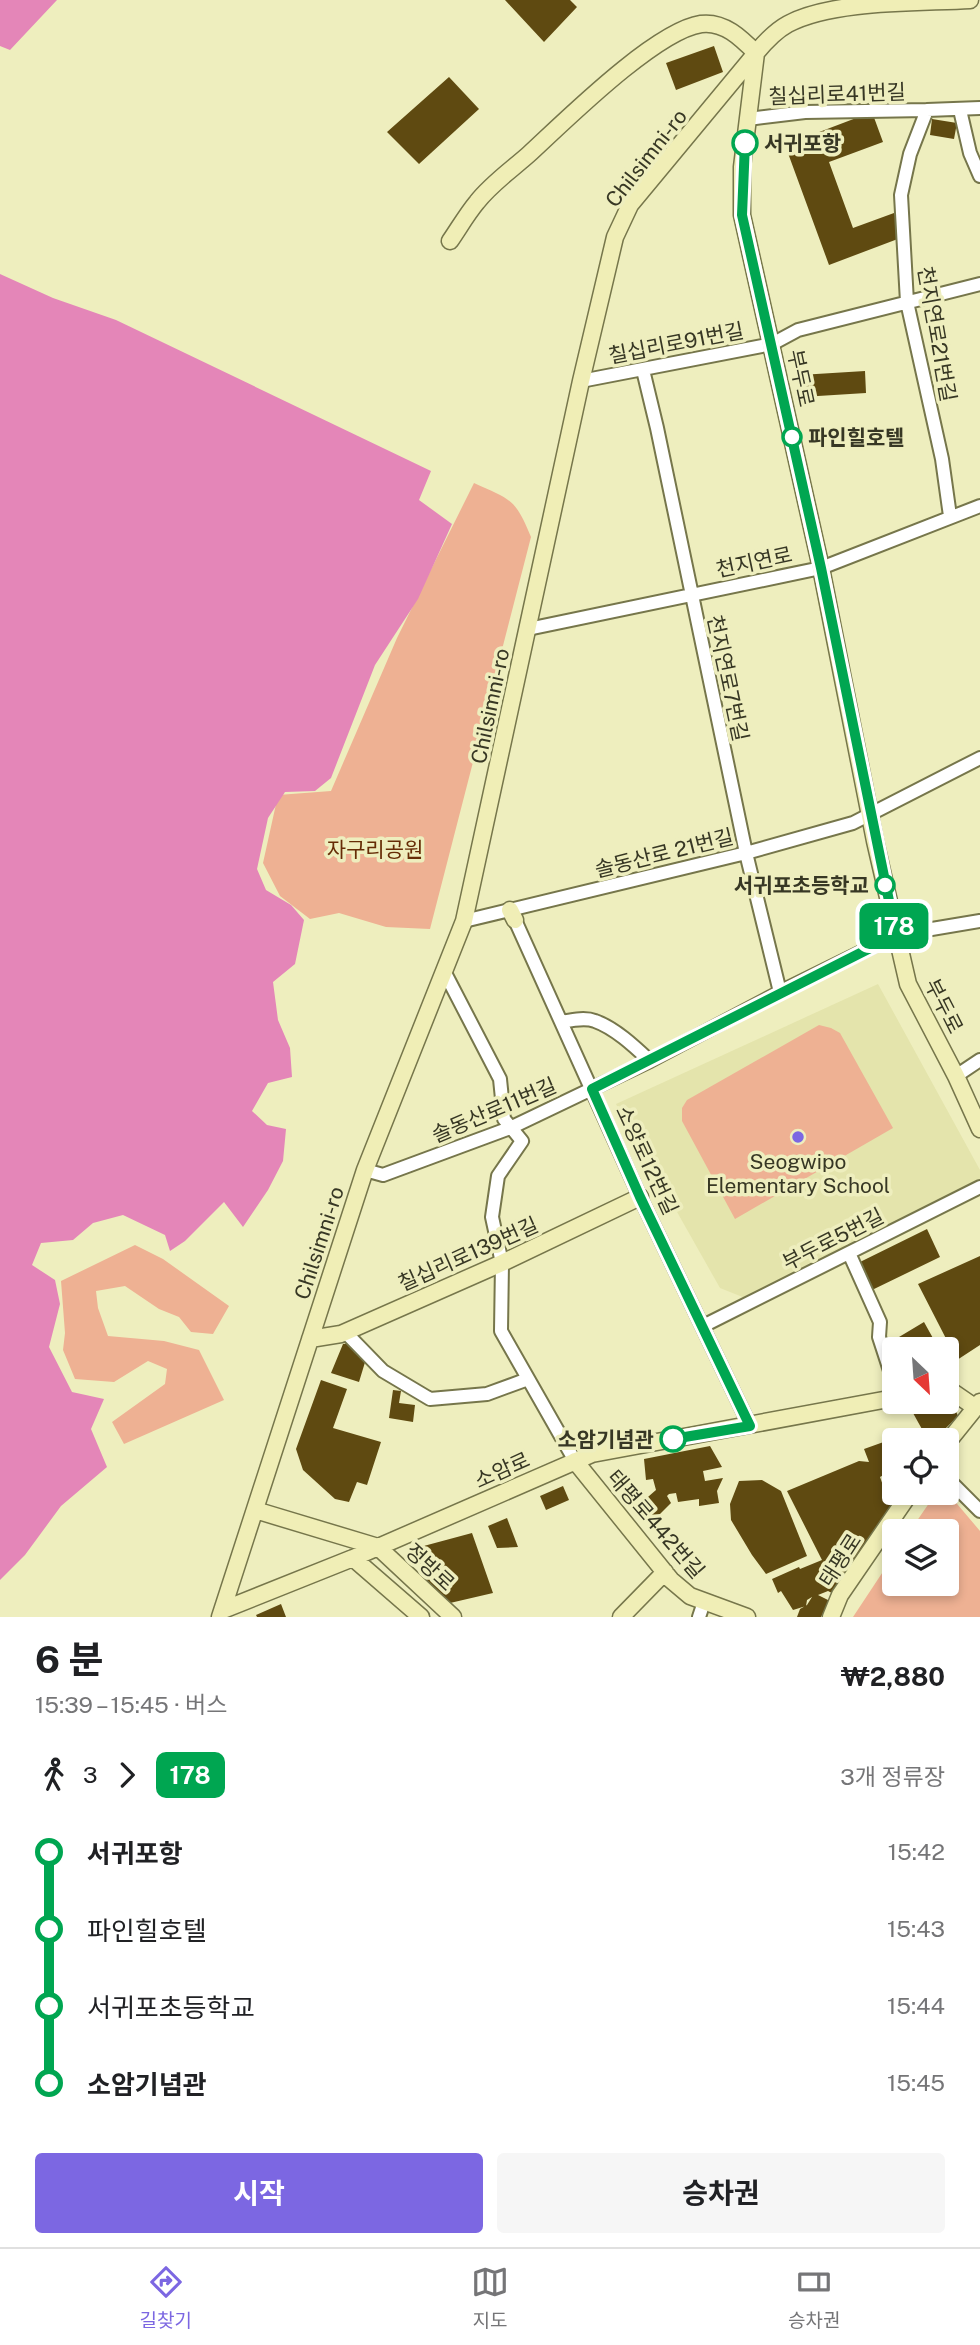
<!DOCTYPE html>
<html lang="ko">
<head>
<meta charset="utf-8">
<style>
	body { margin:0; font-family:"Public Sans","Noto Sans KR",sans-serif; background:#f6f6f6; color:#202124; height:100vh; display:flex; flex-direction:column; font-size:26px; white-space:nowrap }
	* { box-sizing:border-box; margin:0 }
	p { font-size:23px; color:#757577 }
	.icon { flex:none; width:38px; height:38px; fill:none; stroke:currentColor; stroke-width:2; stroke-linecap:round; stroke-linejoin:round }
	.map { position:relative; height:1617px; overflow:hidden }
	.side { display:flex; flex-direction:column; background:#fff; flex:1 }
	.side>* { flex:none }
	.badge { padding:0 14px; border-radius:10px; font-size:24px; line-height:46px }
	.needle { width:46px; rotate:155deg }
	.buttons { position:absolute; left:882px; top:1337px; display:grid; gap:14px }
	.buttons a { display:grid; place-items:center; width:77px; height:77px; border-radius:7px; background:#fff; box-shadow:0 4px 10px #0003; font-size:35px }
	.map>.badge { position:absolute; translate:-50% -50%; box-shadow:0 0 0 4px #fff }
	.legs { display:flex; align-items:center; gap:10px; height:77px; padding:0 35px; font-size:23px }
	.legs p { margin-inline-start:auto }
	.headline { display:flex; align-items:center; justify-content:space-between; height:119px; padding:0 35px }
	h1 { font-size:38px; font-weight:700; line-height:52px }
	.action { display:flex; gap:14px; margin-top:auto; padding:14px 35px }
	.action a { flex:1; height:80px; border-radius:7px; background:#7c67e2; color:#fff; font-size:28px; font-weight:700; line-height:80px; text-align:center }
	.action a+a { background:#f6f6f6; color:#202124 }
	ul { padding:0 35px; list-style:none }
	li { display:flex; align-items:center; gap:24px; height:77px; font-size:26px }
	li i { display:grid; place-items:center; width:10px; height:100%; margin:0 9px; background:currentColor }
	li i::after { content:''; width:18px; height:18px; margin:-9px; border:5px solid; border-radius:50%; background:#fff }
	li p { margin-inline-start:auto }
	li:first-child i { background:linear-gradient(#0000 50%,currentColor 0) }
	li:last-child i { background:linear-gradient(currentColor 50%,#0000 0) }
	.tab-bar { display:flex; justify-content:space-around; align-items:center; height:98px; border-top:2px solid #e0e0e0; background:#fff; font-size:19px; color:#757577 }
	.tab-bar a { display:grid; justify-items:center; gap:4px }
	.tab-bar .on { color:#7c67e2 }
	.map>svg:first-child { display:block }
</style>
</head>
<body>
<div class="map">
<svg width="980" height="1617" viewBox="0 0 980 1617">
	<rect width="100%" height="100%" fill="#eeeebe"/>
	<path fill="#e4e4ac" d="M878,984L980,1170V1179L745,1298L720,1288L616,1104Z"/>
	<path fill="#eeb193" d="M474,483C511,500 515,498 531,537L430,929L386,927L339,913L310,919L280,896L263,863L278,795L331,791L397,638Z
		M819,1025L831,1028L840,1033L893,1128L735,1219L682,1121V1108L687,1100Z
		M135,1245L163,1259L229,1306L213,1334L191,1332L179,1317L159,1309L125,1286L96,1291L98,1308L108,1336L164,1341L199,1350L224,1400L124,1444L112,1422L165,1384L167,1369L148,1361L114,1382L75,1379L63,1350L65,1333L61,1281Z
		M947,1492L980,1531V1617H853L894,1555V1584H947V1531H910L936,1493Z"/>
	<path fill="#e486b8" d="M0,0H57L10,50L0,46Z
		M0,274L53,298L116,320L431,471L419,500L452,524L418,599L375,665L331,778L315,791L285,792L268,818L257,869L266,890L291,905L304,920L295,964L273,982L278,1020L290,1048L292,1077L268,1083L252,1111L267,1125L286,1129L283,1161L268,1190L243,1227L224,1202L185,1241L170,1251L165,1235L123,1215L93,1223L73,1240L41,1243L32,1265L55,1280L60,1304L49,1347L72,1392L104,1399L91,1429L107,1467L61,1506L25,1555L0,1580Z"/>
	<path fill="#5f4a11" d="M505,0H570L577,7L544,42Z
		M714,46L723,72L676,90L666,63Z
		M449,77L479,109L419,164L387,132Z
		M872,112L883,142L829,162L853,228L894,213L903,237L829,265L785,145Z
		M932,119L957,123L954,139L930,135Z
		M865,371L866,393L802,397L800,375Z
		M927,1229L940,1257L872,1290L858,1263Z
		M980,1256V1345L957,1360L918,1284Z
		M924,1322L939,1349H893L889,1343Z
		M351,1343L354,1352L366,1359L359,1382L331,1373L343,1344Z
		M321,1380L347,1389L333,1428L381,1442L367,1485L357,1482L349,1502L335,1499L303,1470L296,1449Z
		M393,1390L401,1391L399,1403L415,1405L413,1422L389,1418Z
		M949,1395L958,1416L934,1440H928L908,1404L919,1402H947V1396Z
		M892,1439L894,1445V1469L880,1477L892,1511L858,1558L851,1560L834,1594L828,1591L818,1595L830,1601L821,1617H797L800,1609L807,1605L812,1597L807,1600L806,1606L793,1610L781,1591L778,1593L772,1579L799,1567L800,1569L822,1560L787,1491L859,1461L869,1462L864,1449Z
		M710,1446L722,1467L703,1471L705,1481L723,1478L717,1491L719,1503L699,1506V1499L678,1502L676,1493L669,1494L667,1496L671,1503L650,1524L634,1509L656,1490L653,1479L646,1480L644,1459Z
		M762,1480L781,1491L807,1556L766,1574L752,1555L731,1520L730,1504L739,1481Z
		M563,1486L569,1500L546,1510L540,1496Z
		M507,1518L518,1547L497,1548L488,1526Z
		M472,1533L493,1593L450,1603L420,1576V1547Z
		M281,1604L286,1617H257L256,1615Z"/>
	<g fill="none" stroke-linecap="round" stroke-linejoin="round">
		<g stroke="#76764b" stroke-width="16">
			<path id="street" d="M960,110L970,153L980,176
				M748,119L805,112L927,110
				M643,370L657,428L746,853L780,992
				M581,381L772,344L798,330L980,284
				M950,516L942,459L907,302L901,195L910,154L927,110L980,108
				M528,629L821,568L980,506
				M515,920L640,1197L750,1426
				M464,921L746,853L853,823L980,758
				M445,973L500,1079L504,1119L522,1141L498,1176L492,1217L502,1263L501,1331L575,1461
				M561,1022C572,1020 585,1017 595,1021C615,1028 635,1047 650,1061
				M956,1076L980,1060
				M365,1170L383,1175L510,1128L650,1061L780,992L896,935L980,921
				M849,1253L880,1322L879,1337L894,1383
				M703,1326L980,1187
				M347,1331L349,1336L383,1371L430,1399L487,1394L528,1379
				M947,1478L980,1511
				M699,1617L704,1602"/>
		</g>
		<g stroke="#76764b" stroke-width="19">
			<path id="secondary" d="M450,241C459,228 467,214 477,202C491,184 511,170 528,155C565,121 655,31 701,24C724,21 741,38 756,53L742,167V215L821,568L875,841L908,984L956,1076L980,1129
				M510,910L515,920
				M310,1339L341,1334L502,1263L640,1197
				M947,1388L976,1408
				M947,1443L980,1402
				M575,1461L671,1580L690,1596L747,1617
				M255,1510L378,1547L453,1617
				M353,1558L421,1617
				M223,1610L353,1558L592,1454L894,1398
				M220,1617L365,1170L464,921L581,381L615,237L630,205L756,53C765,42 775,31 788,24C833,0 918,3 970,0
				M621,1617L665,1572
				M831,1617L840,1595L910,1493"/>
		</g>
		<use href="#street" stroke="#fff" stroke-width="12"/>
		<use href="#secondary" stroke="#f0eeb6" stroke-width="16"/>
	</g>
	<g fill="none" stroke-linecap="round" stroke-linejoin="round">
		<g stroke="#fff" stroke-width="16">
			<path id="line-1" d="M673,1439L750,1426L640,1197L592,1089L896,935L821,568L742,215L745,143"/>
		</g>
		<use href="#line-1" stroke="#00a651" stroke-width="10"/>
	</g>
	<g fill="#fff" stroke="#00a651" stroke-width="3.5">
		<circle cx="745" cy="143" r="12"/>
		<circle cx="792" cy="437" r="9"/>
		<circle cx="885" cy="885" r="9"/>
		<circle cx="673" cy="1439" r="12"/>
	</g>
	<circle fill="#7c67e2" stroke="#eeeebe" stroke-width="2.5" cx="798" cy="1137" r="7"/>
	<g text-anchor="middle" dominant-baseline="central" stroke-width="7" stroke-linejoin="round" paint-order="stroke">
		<g font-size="21" fill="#373724" stroke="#eeeebe">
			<text transform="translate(837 94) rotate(-2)">칠십리로41번길</text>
			<text transform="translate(646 158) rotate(-52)">Chilsimni-ro</text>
			<text transform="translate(937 334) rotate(80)">천지연로21번길</text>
			<text transform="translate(676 343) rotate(-11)">칠십리로91번길</text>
			<text transform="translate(801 378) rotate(78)">부두로</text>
			<text transform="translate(754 562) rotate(-12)">천지연로</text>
			<text transform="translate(728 678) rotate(78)">천지연로7번길</text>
			<text transform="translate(490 706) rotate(-78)">Chilsimni-ro</text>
			<text transform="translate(664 853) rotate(-14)">솔동산로 21번길</text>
			<text transform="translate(944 1006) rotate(63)">부두로</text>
			<text transform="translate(494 1110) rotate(-23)">솔동산로11번길</text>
			<text transform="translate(647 1160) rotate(65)">소양로12번길</text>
			<text transform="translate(833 1239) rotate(-27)">부두로5번길</text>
			<text transform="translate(319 1243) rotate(-72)">Chilsimni-ro</text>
			<text transform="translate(468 1254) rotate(-24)">칠십리로139번길</text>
			<text transform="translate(502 1470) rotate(-24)">소암로</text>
			<text transform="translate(656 1524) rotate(49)">태평로442번길</text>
			<text transform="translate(840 1560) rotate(-57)">태평로</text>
			<text transform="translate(430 1567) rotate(43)">정방로</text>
		</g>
		<g font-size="21" font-weight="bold" fill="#373724" stroke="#eeeebe" text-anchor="start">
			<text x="764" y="143">서귀포항</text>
			<text x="808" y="437">파인힐호텔</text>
			<text x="869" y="885" text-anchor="end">서귀포초등학교</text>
			<text x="654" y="1439" text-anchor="end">소암기념관</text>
		</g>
		<g font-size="21" fill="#662c06" stroke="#eeeebe">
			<text x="375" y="849">자구리공원</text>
		</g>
		<g font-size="21" fill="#373724" stroke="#eeeebe">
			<text x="798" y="1161">Seogwipo<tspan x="798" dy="24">Elementary School</tspan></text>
		</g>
	</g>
</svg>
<div class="buttons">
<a><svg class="needle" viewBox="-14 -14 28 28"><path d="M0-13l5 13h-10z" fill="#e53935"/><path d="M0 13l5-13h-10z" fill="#757577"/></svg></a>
<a><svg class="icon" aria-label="locate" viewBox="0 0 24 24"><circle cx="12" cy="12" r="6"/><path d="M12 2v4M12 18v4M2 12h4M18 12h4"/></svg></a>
<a><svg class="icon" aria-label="layers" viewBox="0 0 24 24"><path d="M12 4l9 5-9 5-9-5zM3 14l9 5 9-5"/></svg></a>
</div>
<b class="badge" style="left:894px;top:926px;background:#00a651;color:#fff">178</b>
</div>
<section class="side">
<div class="headline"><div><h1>6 분</h1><p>15:39 – 15:45 · 버스</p></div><b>₩2,880</b></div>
<div class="legs"><svg class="icon" aria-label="walk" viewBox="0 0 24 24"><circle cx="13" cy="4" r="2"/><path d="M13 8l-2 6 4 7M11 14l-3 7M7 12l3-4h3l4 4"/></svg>3<svg class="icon" aria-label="forward" viewBox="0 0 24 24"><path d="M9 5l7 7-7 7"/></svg><b class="badge" style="background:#00a651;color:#fff">178</b><p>3개 정류장</p></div>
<ul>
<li><i style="color:#00a651"></i><b>서귀포항</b><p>15:42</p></li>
<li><i style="color:#00a651"></i><span>파인힐호텔</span><p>15:43</p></li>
<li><i style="color:#00a651"></i><span>서귀포초등학교</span><p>15:44</p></li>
<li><i style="color:#00a651"></i><b>소암기념관</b><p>15:45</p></li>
</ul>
<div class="action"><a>시작</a><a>승차권</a></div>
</section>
<nav class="tab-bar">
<a class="on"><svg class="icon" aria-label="directions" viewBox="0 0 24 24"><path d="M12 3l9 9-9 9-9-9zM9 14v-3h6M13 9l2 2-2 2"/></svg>길찾기</a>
<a><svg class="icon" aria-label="map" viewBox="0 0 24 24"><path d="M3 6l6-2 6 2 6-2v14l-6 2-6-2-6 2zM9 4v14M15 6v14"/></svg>지도</a>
<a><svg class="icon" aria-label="tickets" viewBox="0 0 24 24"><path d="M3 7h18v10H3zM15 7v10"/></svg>승차권</a>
</nav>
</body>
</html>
